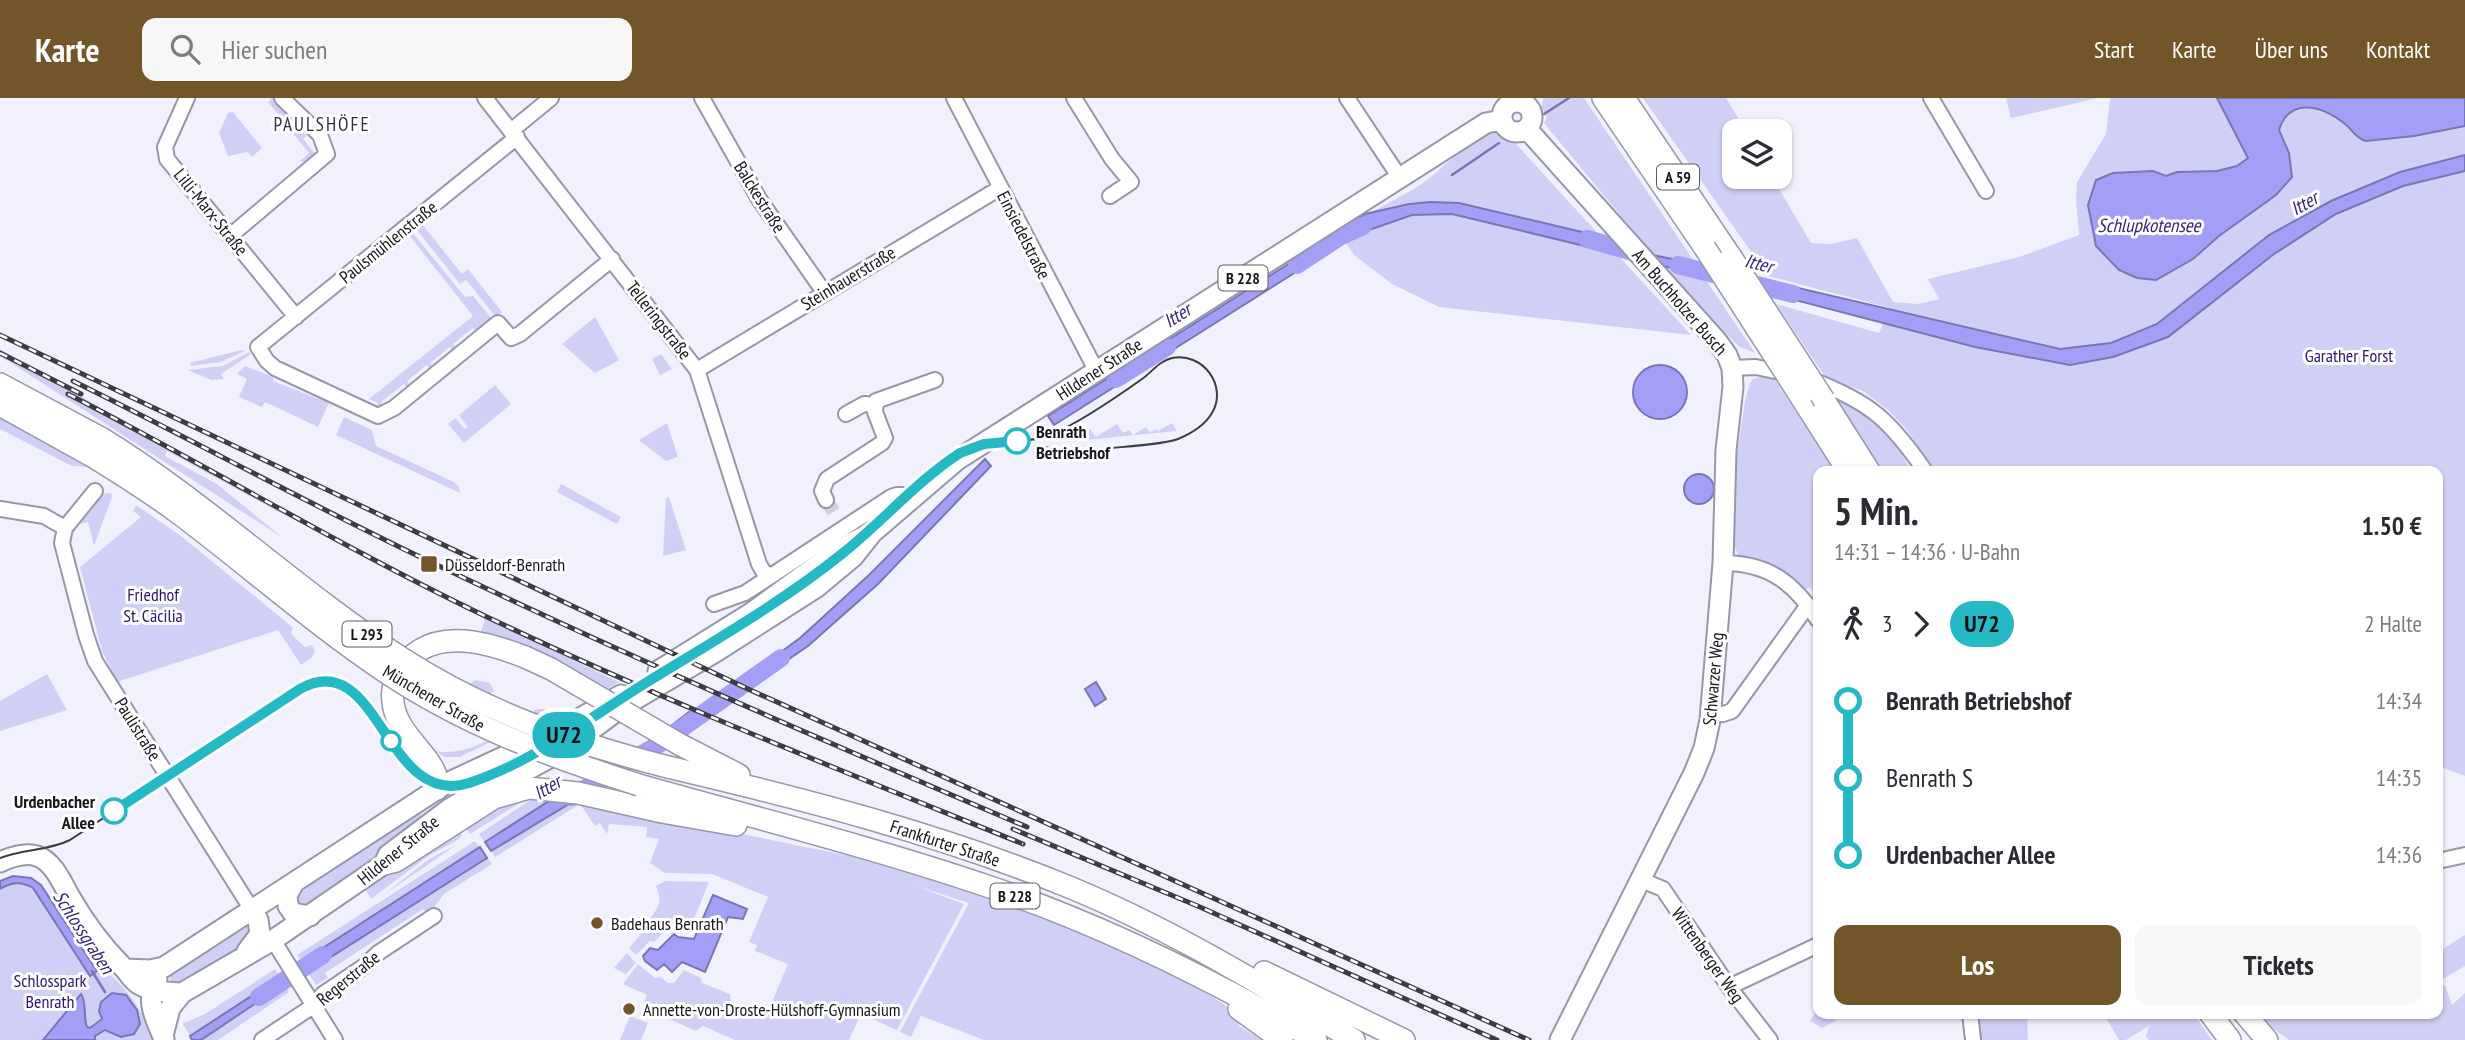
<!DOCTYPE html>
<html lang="de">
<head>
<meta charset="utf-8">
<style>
	body { margin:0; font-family:"PT Sans Narrow",sans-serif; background:#f7f7f7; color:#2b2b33; height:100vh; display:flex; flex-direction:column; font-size:26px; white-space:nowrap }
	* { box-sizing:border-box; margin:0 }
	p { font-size:23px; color:#7c7c81 }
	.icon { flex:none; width:38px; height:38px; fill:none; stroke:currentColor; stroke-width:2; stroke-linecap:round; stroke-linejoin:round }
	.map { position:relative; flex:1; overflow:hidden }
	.sheet { position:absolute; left:1813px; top:368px; width:630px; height:553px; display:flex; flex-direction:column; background:#fff; border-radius:14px; box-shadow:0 2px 5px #0004 }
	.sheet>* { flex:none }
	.badge { padding:0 14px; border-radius:23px; font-size:24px; line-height:46px }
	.tools { position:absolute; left:1722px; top:21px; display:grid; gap:14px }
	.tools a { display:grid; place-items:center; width:70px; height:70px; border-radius:14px; background:#fff; box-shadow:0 2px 5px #0004; font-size:35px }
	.map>.badge { position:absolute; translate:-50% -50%; box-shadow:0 0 0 4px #fff }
	.legs { display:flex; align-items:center; gap:10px; height:77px; padding:0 21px; font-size:23px }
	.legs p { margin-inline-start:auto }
	.head { display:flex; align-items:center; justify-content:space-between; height:119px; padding:0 21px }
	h1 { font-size:38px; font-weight:700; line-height:52px }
	.primary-button { display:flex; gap:14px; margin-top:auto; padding:14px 21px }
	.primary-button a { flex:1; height:80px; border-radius:14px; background:#73552a; color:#fff; font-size:28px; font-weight:700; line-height:80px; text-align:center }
	.primary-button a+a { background:#f7f7f7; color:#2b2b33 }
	ul { padding:0 21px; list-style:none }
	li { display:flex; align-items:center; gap:24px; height:77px; font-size:26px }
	li i { display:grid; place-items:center; width:10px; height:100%; margin:0 9px; background:currentColor }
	li i::after { content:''; width:18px; height:18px; margin:-9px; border:5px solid; border-radius:50%; background:#fff }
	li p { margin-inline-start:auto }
	li:first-child i { background:linear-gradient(#0000 50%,currentColor 0) }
	li:last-child i { background:linear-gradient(currentColor 50%,#0000 0) }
	header { display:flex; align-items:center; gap:42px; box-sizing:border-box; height:98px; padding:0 35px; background:#73552a; color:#fff }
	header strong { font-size:33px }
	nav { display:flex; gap:38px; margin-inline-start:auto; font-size:24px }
	.search { width:490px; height:63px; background:#f7f7f7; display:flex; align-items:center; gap:18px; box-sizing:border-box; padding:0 24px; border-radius:14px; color:#7c7c81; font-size:26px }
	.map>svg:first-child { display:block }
</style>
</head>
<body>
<header>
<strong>Karte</strong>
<div class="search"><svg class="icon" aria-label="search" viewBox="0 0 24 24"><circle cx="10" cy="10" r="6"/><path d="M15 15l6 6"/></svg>Hier suchen</div>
<nav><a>Start</a><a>Karte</a><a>Über uns</a><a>Kontakt</a></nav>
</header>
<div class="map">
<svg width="2465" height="942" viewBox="0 0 2465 942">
	<rect width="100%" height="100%" fill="#f1f1fd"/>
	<path fill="#d0d0f6" d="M270,0H275L293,22L285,25L268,4L271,2Z
		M1543,0H1584L1696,166L1653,157L1544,25L1547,20L1542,10Z
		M1643,0H1726L1746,33H1734V79H1772L1811,145L1831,146L1857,140L1893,204L1918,206L1939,201L1928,181L2019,159L2079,137L2076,101L2077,84L2106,36L2110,0H2217L2248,60L2237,68L2217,73L2177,74L2166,78L2153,73L2088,107L2096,148L2119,172L2137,180L2156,182L2193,161L2219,138L2276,97L2292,79L2289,55L2279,32C2289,0 2320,6 2345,26C2353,32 2355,40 2366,43L2414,38L2465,28V678L2438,668V373H1935L1907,332L1888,312L1863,293L1826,280L1776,206L1879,235L1890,210L1768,178Z
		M2006,0H2098L2011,20Z
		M233,14L262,50L252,59L248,54L228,58L219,35L228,15Z
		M296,25L306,38L303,41L315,56L305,64L300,63L309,55L291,33Z
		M1499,32L1504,33L1691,237L1439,209L1392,186L1354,157L1343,141L1342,132C1368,114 1397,102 1423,85C1446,68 1470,40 1499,32Z
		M422,126L462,176L468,171L502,214L496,219L466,182L460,186L416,131Z
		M412,134L465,199L473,198L493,222L478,235L473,230L453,246L457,251L454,254L450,249L430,265L434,270L431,272L427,267L407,283L411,289L408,291L404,286L381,304L384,309L380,312L376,310L378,305L369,301L473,218L409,137Z
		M1662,168L1702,176L1755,255L1738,248Z
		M595,219L619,262L595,275L562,246Z
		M0,251L295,423L167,353L165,358L217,386L283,440L0,258Z
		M241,252L245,253L221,264L191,268L190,265Z
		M249,254L251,256L221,276L224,281L211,282L188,272L223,268Z
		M661,256L672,271L660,277L652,261Z
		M245,268L273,279V283L329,305L318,329L265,304L262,309L239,299L247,281L237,276Z
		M1760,279L1775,282L1835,373H1818V492L1814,494L1809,489L1802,495L1762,465L1739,458L1735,450L1734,403L1736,363L1745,303L1750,285L1753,281Z
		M495,287L511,306L464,345L448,326L455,320L465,331L468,329L459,317Z
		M1836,300C1858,305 1887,328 1898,348C1902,357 1906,365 1912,373H1883Z
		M0,318L85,364L89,369L72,368L0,331Z
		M344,319L372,332L376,348L454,384L459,389L460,395L336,337Z
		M667,325L678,359L666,363L639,342Z
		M1172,325L1177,333L1074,343L1073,342L1090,331L1096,339L1117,326L1123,335L1129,332L1133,337L1146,329L1150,334L1156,331L1158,333Z
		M561,386L621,419L617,426L557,394Z
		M111,395L112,399L94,448L88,424L73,427L101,396Z
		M669,399L686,452L663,458L666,400Z
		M136,407L181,438L279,518L293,530L291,536L305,549L312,547L315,553L312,559L301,567L278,532L117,584L102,553L80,469L141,419L133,413Z
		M485,520L619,584L600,595L544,563L418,544L437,532L480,537Z
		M47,576L67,612L0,633V603Z
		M475,582L490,585L494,593L464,615L469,587Z
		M537,611H544L550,615L460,659H445L435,653C472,660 508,630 537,611Z
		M531,698L470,736L463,726L486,710Z
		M535,699C621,712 706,728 791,746C827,754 864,759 900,769C1019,800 1137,848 1239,916V928L1262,942H984L921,918L911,939L900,934L969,805L916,788L964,806L897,932L861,916L849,942H735L703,928L696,933L660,917L654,911L658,902L652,910L643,906L647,897L623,886L638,866L655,880L661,879L668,885H674L684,872L701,880L702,885L730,896L731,906L726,919L733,922L738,910L744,906L768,912L793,922L795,916L771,906L788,866L755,853L757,847L749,844L768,799L712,776L665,775L650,765L659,741L646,739L647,729L609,726L607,736L600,725L595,728L580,706L495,759L479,736Z
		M419,713L423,721L364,771L313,808L298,810L293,797Z
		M458,732L462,737L459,741L427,759L371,801L363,787Z
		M475,743L492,766L444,796L429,816L423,811L325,875L328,880L316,887L297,857Z
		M458,746L382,798L429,761Z
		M13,778L31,780L41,787L97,873L103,870C129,893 141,909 154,942H0V783Z
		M665,783L709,784L690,831L648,823C658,811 663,803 656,788Z
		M245,823L253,828L246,846L185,885L172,886L169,877Z
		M650,826L668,830L654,844L650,843L636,857L629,850Z
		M2465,837V868L2443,881L2438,873V854Z
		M627,855L636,865L626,876L614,870Z
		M275,871L289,894L218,942H201L280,890L275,882L190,938L183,926L184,925L205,916Z
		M2445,887L2452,907L2465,895V942H2289L2252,915H2438V890Z
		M1818,910V915H1840L1835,923L1822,930L1810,923Z
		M1975,915H2027L2028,942H1980Z
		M2103,915H2193L2212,942H2149L2146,938L2149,928L2126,942H2119Z
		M630,918L648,925L641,942H620Z"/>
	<path fill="#a39ff6" stroke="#7976b5" stroke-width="2" d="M2217,0H2465V28L2414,38L2366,43C2355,40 2353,32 2345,26C2320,6 2289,0 2279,32L2289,55L2292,79L2276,97L2219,138L2193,161L2156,182L2137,180L2119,172L2096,148L2088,107L2096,82L2113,75L2153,73L2166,78L2177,74L2217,73L2237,68L2248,60Z
		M2465,57V73L2403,88L2336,116L2274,156L2168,239L2113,259L2070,267L1975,249L1776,197L1768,183L2060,251L2111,245L2157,226L2269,137L2331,103L2400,74Z
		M1430,104L1459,105L1603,139L1618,156L1452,116L1412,117L1343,141L1338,133L1365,116L1409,106Z
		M1312,151L1318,160L1149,267L1143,258Z
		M1653,157L1696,166L1702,176L1662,168Z
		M1132,265L1138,274L1054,327L1048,318Z
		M1633 294a27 27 0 1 1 54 0a27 27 0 1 1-54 0Z
		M985,361L991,368L878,486L808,548L767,576L758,571L800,540L869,477Z
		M1684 391a15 15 0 1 1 30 0a15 15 0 1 1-30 0Z
		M1096,584L1106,601L1095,608L1085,591Z
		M689,614L703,622L680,640L667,631Z
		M552,701L572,704L491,753L485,744Z
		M480,749L487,760L307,874L301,864Z
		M13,778L31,780L41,787L97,873L90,878L33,790C21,783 12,784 0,791V783Z
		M713,797L747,811L743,821L728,819L705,874L682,864L672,874L664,866L657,872L645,863L643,858L650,850L658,852L674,836L678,839L694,841Z
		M276,882L280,889L201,942H192L190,938Z
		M112,895L126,897L137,912L140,926L134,936L121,939L105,932L95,938V942H43L81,896C87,904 83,919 87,929L90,930L102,921L99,913L101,904Z"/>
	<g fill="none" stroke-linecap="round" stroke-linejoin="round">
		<path stroke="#7976b5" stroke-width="2.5" d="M1544,16L1569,0
			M1452,77L1499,45
			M92,873L105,894"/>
		<path stroke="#a39ff6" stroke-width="18" d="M1587,141L1644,157
			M1297,167L1341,138L1363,128
			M1678,167L1793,196
			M1116,281L1167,249
			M571,699L664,643L781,560
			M259,899L323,857"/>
		<path stroke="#d0d0db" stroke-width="14" stroke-dasharray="14 7" stroke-linecap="butt" d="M826,402L837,419"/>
		<g stroke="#9797aa" stroke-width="18">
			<path id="minor" d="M187,0L165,49L167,61L296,219
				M485,0L697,272L759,466L763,473L770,478
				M702,0L759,101L824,194
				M954,0L1096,272
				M1074,0L1112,61L1131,84L1110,98
				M1347,0L1400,80
				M1931,0L1986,93
				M512,32L551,0
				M517,39L258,249L267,263L275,270L378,318L394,310L498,225L511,240L520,236L612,161
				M230,138L327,56L320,37L282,0
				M1732,270L1756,269L1789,276
				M697,272L1000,90
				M1812,282C1870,304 1890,322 1925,373
				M846,316L864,306L875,307
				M95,393L65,430L62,445L86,537L95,563L252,812
				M826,402L822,393L827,381L882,345L885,340L875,314L876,303L935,282
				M0,411L44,418L65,430
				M1723,465C1769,465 1794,485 1818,522
				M714,506L745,495L891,399L897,397H915
				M1711,616H1723L1732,613L1808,507
				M2438,763L2465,757
				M1639,781L1663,791L1729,889L1770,942
				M273,842L335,942
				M1729,889L1818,847
				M1970,915L1973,942
				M262,942L313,908L323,896L363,869L378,855L434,818"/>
		</g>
		<g stroke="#9797aa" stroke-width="23">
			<path id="major" d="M1502 19a15 15 0 1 1 30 0a15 15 0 1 1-30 0Z
				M1527,31L1717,243L1727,257L1732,270L1733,289L1726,352L1723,465L1710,622L1704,650L1694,675L1560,942
				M658,573L751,515L841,450L867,437
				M0,764C11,759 25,754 37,758C54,764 62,785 70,799C85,825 101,847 122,868C129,875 131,882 140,887C153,894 168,894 182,895
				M294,785L287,797L288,808L293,815L310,818
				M247,853L260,836L258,822L252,812
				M125,871L150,872L164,869L445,686L550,637L621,597
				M157,881C145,904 155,919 164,941
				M163,938L170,910L182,895L273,842L384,766L388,757L449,711L490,687L531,670L566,651L622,609L717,553L817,489L853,459L872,435L957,362L1486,25L1502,22"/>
		</g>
		<g stroke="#9797aa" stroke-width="24">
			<path id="highway" d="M1603,0L1705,150
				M1624,0L1731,159
				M0,286L101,340
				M1801,299L1848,373
				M1824,302L1869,373
				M0,307L92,358
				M679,646L739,677
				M668,669C804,701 940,736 1069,789C1169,830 1262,887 1354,942
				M639,687C756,720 875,750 990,789C1103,827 1213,882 1316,942
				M437,691C442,657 387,638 393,591C396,574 406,561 420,552C451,533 494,547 525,559
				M384,766L396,763L494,700L529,690L578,695L662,714L736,727
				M1264,874L1404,942
				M1239,911L1282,942
				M2210,915L2230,942
				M2244,915L2267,942"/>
		</g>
		<use href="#minor" stroke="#fff" stroke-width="14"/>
		<use href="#major" stroke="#fff" stroke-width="19"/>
		<use href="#highway" stroke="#fff" stroke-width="21"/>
		<path stroke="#3c3c43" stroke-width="2" d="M0,760C23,751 48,753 70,742L300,591C377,546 386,708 464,687C477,683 490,676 503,670C553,646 597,615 644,586C712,544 781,505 843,455C883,423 917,382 960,355C989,340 1021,348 1051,337C1082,323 1114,301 1142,281C1152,274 1159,263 1172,260C1203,254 1228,288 1212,315C1205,327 1190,336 1178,341C1164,347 1079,353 1061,352C1052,351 1044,348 1035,348"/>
		<g stroke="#3c3c43" stroke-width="5">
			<path id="rail" d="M0,237L748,591L1529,942
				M0,255L81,296
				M73,283C195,343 314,409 437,467C631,560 829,645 1027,729
				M68,296C208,368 343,450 485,518C661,602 843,673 1023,746
				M1013,731L1200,809L1497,942"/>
		</g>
		<use href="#rail" stroke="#fff" stroke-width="2.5" stroke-dasharray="8" stroke-linecap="butt"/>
		<g stroke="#9797aa" stroke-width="24" stroke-linecap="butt">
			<path id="highway-bridge" d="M1705,150L1801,299
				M1731,159L1824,302
				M101,340C207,405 296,492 400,559C483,613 573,645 668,669
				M92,358C123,377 153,396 181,417C250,469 315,527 387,575C465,627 551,659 639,687
				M525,559L551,571L679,646"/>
		</g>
		<use href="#highway-bridge" stroke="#fff" stroke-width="21"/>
	</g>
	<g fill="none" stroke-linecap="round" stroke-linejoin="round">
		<g stroke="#fff" stroke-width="16">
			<path id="line-1" d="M114,713L300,591C379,546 385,712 469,685C533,664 588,621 644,586C712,544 781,505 843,455C883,423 917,383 960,355L984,346L1017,343"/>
		</g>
		<use href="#line-1" stroke="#25b8c5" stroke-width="10"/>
	</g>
	<g fill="#fff" stroke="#25b8c5" stroke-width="3.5">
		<circle cx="1017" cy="343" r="12"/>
		<circle cx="391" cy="643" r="9"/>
		<circle cx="114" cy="713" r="12"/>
	</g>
	<g fill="#73552a" stroke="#fff" stroke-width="2.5">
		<rect x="420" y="457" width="18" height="18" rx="3.5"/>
		<circle cx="597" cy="825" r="7"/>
		<circle cx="629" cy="911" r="7"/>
	</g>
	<g text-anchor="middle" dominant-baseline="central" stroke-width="6" stroke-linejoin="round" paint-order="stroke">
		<g fill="#fff" stroke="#5c5c60" stroke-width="2">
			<rect x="1657" y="66.5" width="42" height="25" rx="5"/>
			<rect x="1218.5" y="167.5" width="49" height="25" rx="5"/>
			<rect x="342.5" y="523.5" width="49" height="25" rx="5"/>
			<rect x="990.5" y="785.5" width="49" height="25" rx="5"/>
		</g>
		<g font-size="16" font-weight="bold" fill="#16161c">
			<text x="1678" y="79">A 59</text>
			<text x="1243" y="180">B 228</text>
			<text x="367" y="536">L 293</text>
			<text x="1015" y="798">B 228</text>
		</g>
		<g font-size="18" fill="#16161c" stroke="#fff">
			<text transform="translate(760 99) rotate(58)">Balckestraße</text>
			<text transform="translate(211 114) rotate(51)">Lilli-Marx-Straße</text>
			<text transform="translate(1024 137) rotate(63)">Einsiedelstraße</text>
			<text transform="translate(388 144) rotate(-39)">Paulsmühlenstraße</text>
			<text transform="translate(848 180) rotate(-31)">Steinhauerstraße</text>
			<text transform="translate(1680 204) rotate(49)">Am Buchholzer Busch</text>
			<text transform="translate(659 222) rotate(52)">Telleringstraße</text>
			<text transform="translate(1099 271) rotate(-33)">Hildener Straße</text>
			<text transform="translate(1713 581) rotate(-85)">Schwarzer Weg</text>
			<text transform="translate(434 600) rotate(30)">Münchener Straße</text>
			<text transform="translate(138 631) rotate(58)">Paulistraße</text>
			<text transform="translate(945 745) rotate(18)">Frankfurter Straße</text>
			<text transform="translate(398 752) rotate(-39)">Hildener Straße</text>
			<text transform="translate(1708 857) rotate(55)">Wittenberger Weg</text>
			<text transform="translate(348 880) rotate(-39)">Regerstraße</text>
		</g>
		<g font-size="18" fill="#2e1477" stroke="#fff">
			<text x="2349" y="257">Garather Forst</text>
			<text x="153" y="496">Friedhof<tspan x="153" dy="21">St. Cäcilia</tspan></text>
			<text x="50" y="882">Schlosspark<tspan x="50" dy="21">Benrath</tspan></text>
		</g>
		<g font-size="18" font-weight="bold" fill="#16161c" stroke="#fff" text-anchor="start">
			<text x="1036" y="333">Benrath<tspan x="1036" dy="21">Betriebshof</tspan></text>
			<text x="95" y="703" text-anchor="end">Urdenbacher<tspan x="95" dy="21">Allee</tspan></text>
		</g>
		<g font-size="18" fill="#16161c" stroke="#fff" text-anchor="start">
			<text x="445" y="466">Düsseldorf-Benrath</text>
			<text x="611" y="825">Badehaus Benrath</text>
			<text x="643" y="911">Annette-von-Droste-Hülshoff-Gymnasium</text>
		</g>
		<g font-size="19" letter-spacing="2" fill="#313141" stroke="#fff">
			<text x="322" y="26">PAULSHÖFE</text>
		</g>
		<g font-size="19" font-style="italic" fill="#372183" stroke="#fff">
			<text transform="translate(2304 105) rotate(-30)">Itter</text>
			<text x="2149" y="127">Schlupkotensee</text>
			<text transform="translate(1759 165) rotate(14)">Itter</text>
			<text transform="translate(1177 217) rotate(-32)">Itter</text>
			<text transform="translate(547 689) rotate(-31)">Itter</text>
			<text transform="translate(84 834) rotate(57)">Schlossgraben</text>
		</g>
	</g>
</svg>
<div class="tools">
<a><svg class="icon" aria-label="layers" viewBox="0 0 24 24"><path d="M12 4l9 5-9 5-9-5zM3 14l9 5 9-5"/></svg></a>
</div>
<b class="badge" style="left:564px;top:637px;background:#25b8c5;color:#111">U72</b>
<section class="sheet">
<div class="head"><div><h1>5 Min.</h1><p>14:31 – 14:36 · U-Bahn</p></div><b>1.50 €</b></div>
<div class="legs"><svg class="icon" aria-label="walk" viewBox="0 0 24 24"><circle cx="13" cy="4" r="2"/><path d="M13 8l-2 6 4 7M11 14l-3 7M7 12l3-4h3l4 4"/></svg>3<svg class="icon" aria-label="forward" viewBox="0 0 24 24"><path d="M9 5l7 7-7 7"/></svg><b class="badge" style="background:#25b8c5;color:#111">U72</b><p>2 Halte</p></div>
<ul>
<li><i style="color:#25b8c5"></i><b>Benrath Betriebshof</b><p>14:34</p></li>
<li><i style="color:#25b8c5"></i><span>Benrath S</span><p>14:35</p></li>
<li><i style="color:#25b8c5"></i><b>Urdenbacher Allee</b><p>14:36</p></li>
</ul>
<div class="primary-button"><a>Los</a><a>Tickets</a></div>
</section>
</div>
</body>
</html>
